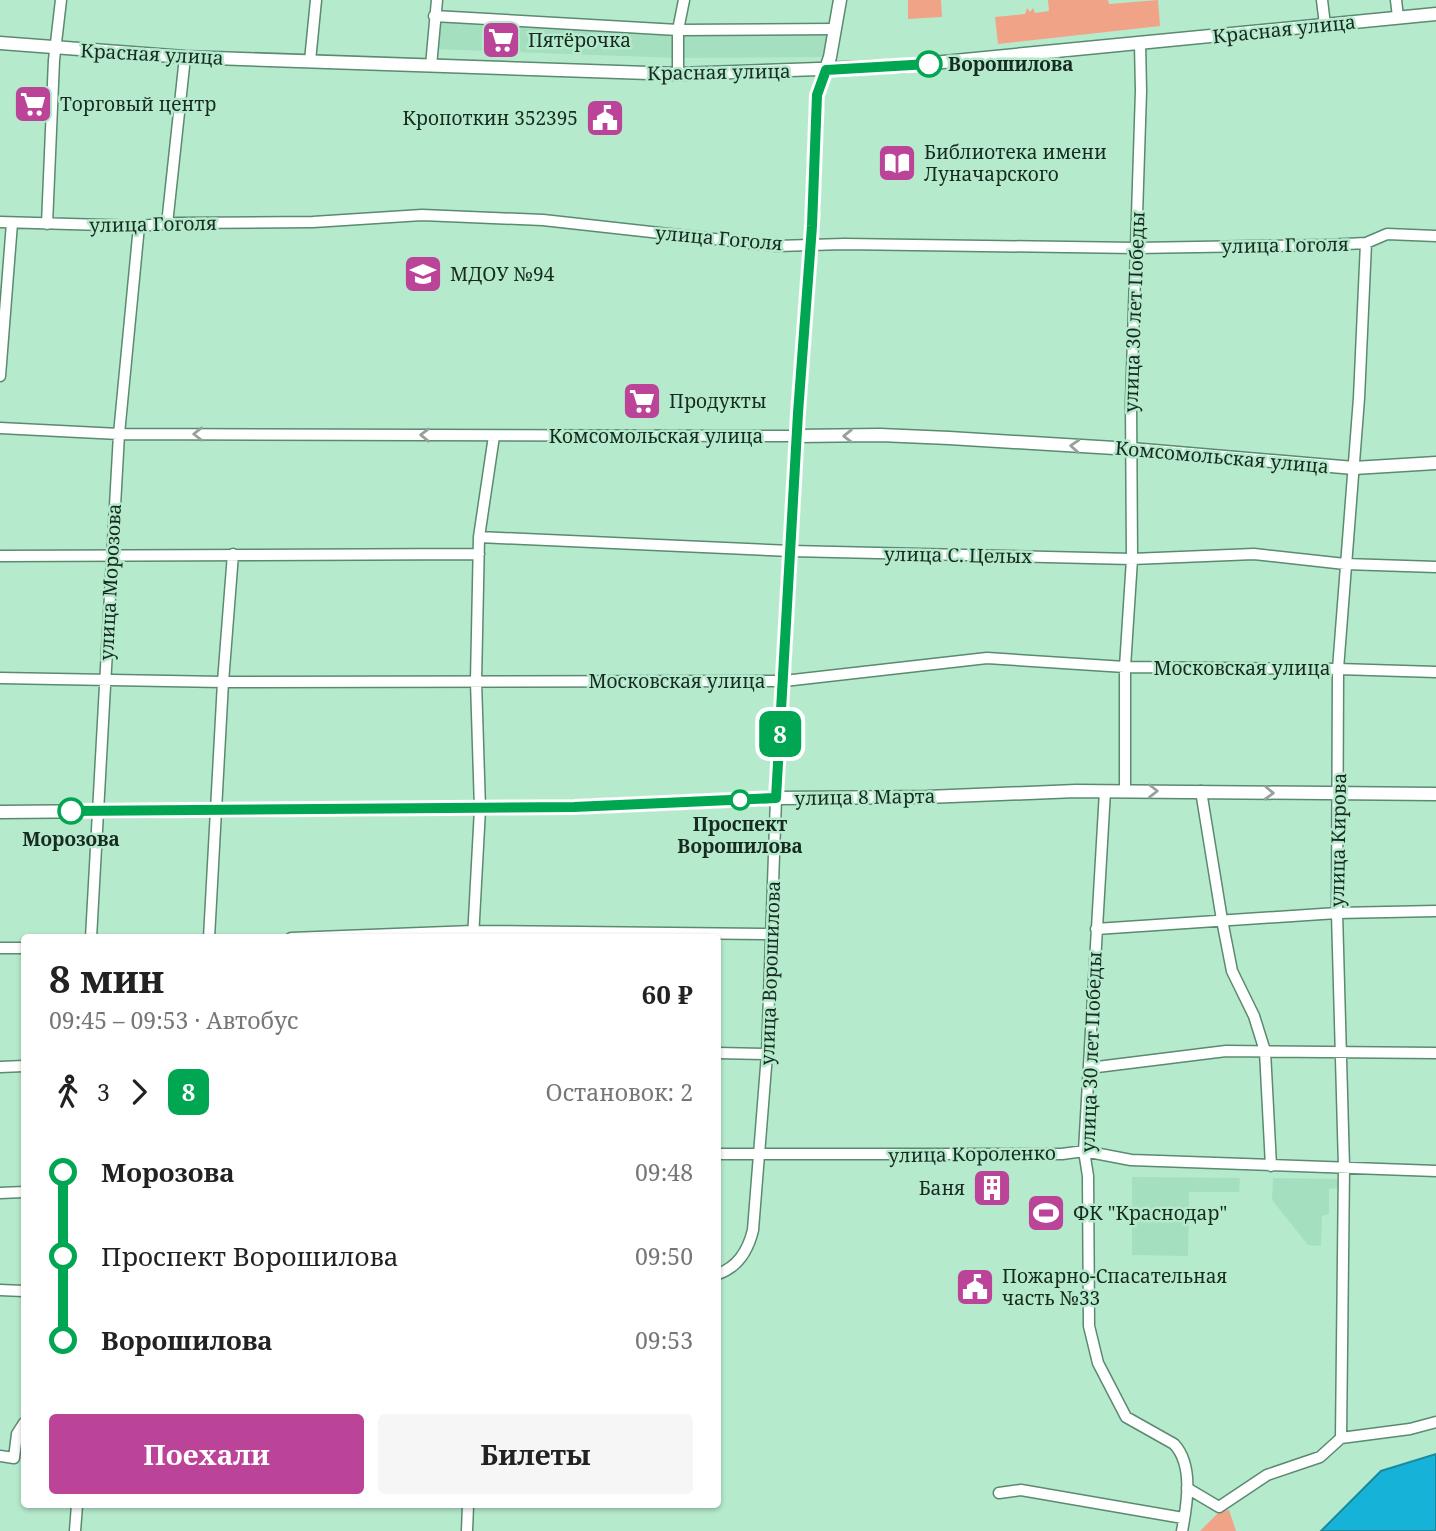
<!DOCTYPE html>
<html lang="ru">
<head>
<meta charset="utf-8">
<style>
	body { margin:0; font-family:"Noto Serif",serif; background:#f6f6f6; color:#222; height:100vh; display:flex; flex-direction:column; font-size:26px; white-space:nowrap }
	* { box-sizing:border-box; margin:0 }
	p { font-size:23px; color:#767676 }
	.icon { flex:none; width:38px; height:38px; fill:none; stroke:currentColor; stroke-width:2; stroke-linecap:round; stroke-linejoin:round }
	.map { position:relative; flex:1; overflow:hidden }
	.sheet { position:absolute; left:21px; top:934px; width:700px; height:574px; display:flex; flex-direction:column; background:#fff; border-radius:7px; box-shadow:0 2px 5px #0004 }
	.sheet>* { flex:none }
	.badge { padding:0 14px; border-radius:10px; font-size:24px; line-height:46px }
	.map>.badge { position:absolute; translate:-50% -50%; box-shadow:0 0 0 4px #fff }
	.legs { display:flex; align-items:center; gap:10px; height:77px; padding:0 28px; font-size:23px }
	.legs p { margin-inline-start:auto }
	.summary { display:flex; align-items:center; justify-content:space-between; height:119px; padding:0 28px }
	h1 { font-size:38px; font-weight:700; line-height:52px }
	.primary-button { display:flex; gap:14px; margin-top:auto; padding:14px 28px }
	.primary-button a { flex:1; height:80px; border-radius:7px; background:#b49; color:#fff; font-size:28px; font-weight:700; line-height:80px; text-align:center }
	.primary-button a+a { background:#f6f6f6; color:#222 }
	ul { padding:0 28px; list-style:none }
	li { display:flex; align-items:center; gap:24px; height:84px; font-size:26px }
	li i { display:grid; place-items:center; width:10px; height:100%; margin:0 9px; background:currentColor }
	li i::after { content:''; width:18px; height:18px; margin:-9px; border:5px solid; border-radius:50%; background:#fff }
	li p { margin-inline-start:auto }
	li:first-child i { background:linear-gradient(#0000 50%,currentColor 0) }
	li:last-child i { background:linear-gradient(currentColor 50%,#0000 0) }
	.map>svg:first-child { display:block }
</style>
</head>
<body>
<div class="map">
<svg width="1436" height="1531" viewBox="0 0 1436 1531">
	<rect width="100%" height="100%" fill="#b6eacd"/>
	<path fill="#a4dfbf" d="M434,16L678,30L835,29L830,57L677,58L432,49Z
		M1132,1177L1240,1178L1239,1192H1189L1188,1256L1132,1255Z
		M1273,1178L1340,1179L1339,1188L1329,1189V1214L1322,1216L1321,1246L1308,1245L1272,1200Z"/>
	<path fill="#f1a387" d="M908,0H941L942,17L908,19Z
		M1048,0H1108L1109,4L1158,0L1160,26L998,44L995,17L1025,14L1027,8L1030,12L1033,8L1035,13L1049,11Z
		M1229,1510L1236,1531H1200L1219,1512Z"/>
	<path fill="#17b2d8" stroke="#178aa1" stroke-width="2" d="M1436,1454V1531H1321L1381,1471Z"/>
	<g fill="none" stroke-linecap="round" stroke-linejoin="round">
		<g stroke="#5a8a70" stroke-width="13">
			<path id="minor" d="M1322,0L1325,25
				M1396,0L1398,17
				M434,16L678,30L835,29
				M310,61L316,0
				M431,66L437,0
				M678,74V30L684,0
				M0,222L139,226L177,223L313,222L422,215L543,220L777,246L844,244L1136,248L1326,245L1366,243L1387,234L1436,236
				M47,224L54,60L61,0
				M167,224L185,57
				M0,376L12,223
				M0,428L119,434L796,436
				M479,537L791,551L1132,559L1254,554L1345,564L1436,567
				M0,556L479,554
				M0,678L223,682L784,681L987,658L1125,667L1338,669L1436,672
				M1105,791L1084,1151L1088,1176L1089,1326L1098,1363L1126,1417L1174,1444C1194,1465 1187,1505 1182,1531
				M1125,791V667L1132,559L1131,402L1141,91L1140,43
				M1201,791L1222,920L1232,971L1254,1016L1265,1051L1271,1166
				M1096,929L1337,913L1436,911
				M91,938L119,434L139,226
				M209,938L223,682L233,554
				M291,938L473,931L773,934
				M473,938L480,809L476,681L479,537L494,436
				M0,948H24
				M718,1053L767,1054
				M0,1067L24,1066
				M1089,1068L1226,1051L1436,1053
				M718,1154H1062L1084,1151L1131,1160L1436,1171
				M0,1193L24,1192
				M718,1274C738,1267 748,1251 753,1230L767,1054L776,798
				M0,1290L24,1291
				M1341,1438L1344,1167L1337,913L1338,669L1359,398L1366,243
				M0,1456L14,1458L17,1434L24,1423
				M1187,1488L1219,1507L1267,1475L1320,1457L1341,1438L1410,1429L1436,1422
				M999,1493L1021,1490L1183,1518
				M75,1531L77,1505
				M467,1531L468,1505"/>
		</g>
		<g stroke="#5a8a70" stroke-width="15">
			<path id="major" d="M0,43L185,57L678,74L902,66L1436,14
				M796,436L880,435L949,438L1131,449L1354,468L1436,463
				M776,798L798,413L812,226L817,95L830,57L840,0
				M0,812L574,807L776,798L927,797L1076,791L1436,794"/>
		</g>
		<use href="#minor" stroke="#fff" stroke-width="10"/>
		<use href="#major" stroke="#fff" stroke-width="12"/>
	</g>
	<defs><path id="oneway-chevron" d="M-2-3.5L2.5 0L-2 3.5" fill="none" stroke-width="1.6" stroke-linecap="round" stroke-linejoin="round" transform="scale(1.75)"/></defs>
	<g stroke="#97a09b">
		<use href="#oneway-chevron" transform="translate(198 434) rotate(-180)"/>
		<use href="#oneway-chevron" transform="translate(425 435) rotate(-179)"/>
		<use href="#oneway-chevron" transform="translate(848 436) rotate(179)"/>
		<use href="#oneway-chevron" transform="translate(1075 446) rotate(-176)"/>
		<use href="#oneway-chevron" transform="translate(1153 791)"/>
		<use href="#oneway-chevron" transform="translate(1269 793) rotate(2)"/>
	</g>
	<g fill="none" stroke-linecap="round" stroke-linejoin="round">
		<g stroke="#fff" stroke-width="16">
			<path id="line-1" d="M71,811L574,807L776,798L798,413L812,226L817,95L826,70L929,64"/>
		</g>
		<use href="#line-1" stroke="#00a651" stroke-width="10"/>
	</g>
	<defs>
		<g id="supermarket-square" transform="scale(2.0125)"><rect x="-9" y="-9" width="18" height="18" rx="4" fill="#b49" stroke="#b6eacd"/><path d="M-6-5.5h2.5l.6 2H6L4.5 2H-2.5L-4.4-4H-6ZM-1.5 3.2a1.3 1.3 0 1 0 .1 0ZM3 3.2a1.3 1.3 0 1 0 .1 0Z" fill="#fff"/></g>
		<g id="civic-square" transform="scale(2.0125)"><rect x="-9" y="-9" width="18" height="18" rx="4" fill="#b49" stroke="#b6eacd"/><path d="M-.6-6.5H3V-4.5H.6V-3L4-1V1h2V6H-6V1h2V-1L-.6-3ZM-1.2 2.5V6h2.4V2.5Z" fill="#fff"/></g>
		<g id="library-square" transform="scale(2.0125)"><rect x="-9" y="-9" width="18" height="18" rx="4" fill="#b49" stroke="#b6eacd"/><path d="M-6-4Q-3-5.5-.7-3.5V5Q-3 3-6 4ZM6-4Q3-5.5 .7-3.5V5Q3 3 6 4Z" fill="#fff"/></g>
		<g id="school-square" transform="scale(2.0125)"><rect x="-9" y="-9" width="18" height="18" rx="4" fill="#b49" stroke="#b6eacd"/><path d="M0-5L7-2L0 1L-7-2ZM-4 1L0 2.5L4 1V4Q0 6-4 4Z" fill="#fff"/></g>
		<g id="building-square" transform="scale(2.0125)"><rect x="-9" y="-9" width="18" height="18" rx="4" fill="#b49" stroke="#b6eacd"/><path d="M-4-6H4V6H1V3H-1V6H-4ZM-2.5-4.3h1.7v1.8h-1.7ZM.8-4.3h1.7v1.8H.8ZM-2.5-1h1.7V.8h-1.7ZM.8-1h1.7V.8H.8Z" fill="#fff"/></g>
		<g id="stadium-square" transform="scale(2.0125)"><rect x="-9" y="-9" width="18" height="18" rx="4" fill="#b49" stroke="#b6eacd"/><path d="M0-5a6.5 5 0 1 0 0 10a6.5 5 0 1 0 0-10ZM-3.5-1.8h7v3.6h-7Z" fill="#fff"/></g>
	</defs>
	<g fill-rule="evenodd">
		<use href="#supermarket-square" x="501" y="40"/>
		<use href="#supermarket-square" x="33" y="104"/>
		<use href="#civic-square" x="605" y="118"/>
		<use href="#library-square" x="897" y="163"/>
		<use href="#school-square" x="423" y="274"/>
		<use href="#supermarket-square" x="642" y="401"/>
		<use href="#building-square" x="992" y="1188"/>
		<use href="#stadium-square" x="1046" y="1213"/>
		<use href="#civic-square" x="975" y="1287"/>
	</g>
	<g fill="#fff" stroke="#00a651" stroke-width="3.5">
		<circle cx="929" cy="64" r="12"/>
		<circle cx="740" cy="800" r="9"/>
		<circle cx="71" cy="811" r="12"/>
	</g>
	<g text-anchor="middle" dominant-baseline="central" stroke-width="5" stroke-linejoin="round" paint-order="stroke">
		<g font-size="19" fill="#172b20" stroke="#b6eacd">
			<text transform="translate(1284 29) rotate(-6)">Красная улица</text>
			<text transform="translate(152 54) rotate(3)">Красная улица</text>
			<text transform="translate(719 72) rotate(-1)">Красная улица</text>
			<text transform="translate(153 224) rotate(-1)">улица Гоголя</text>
			<text transform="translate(719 238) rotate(5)">улица Гоголя</text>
			<text transform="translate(1285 245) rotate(-1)">улица Гоголя</text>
			<text transform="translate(1134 312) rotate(-88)">улица 30 лет Победы</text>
			<text x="656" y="436">Комсомольская улица</text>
			<text transform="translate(1222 457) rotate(5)">Комсомольская улица</text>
			<text transform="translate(958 555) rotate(1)">улица С. Целых</text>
			<text transform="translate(110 582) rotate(-87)">улица Морозова</text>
			<text x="1242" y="668">Московская улица</text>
			<text x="677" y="681">Московская улица</text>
			<text transform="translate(865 797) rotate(-1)">улица 8 Марта</text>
			<text transform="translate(1338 840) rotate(-89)">улица Кирова</text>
			<text transform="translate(770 973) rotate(-88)">улица Ворошилова</text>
			<text transform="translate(1091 1052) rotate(-88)">улица 30 лет Победы</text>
			<text transform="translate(972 1154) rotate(-1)">улица Короленко</text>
		</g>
		<g font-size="19" fill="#172b20" stroke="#b6eacd" text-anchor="start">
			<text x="528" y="40">Пятёрочка</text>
			<text x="60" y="104">Торговый центр</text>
			<text x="578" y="118" text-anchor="end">Кропоткин 352395</text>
			<text x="924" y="152">Библиотека имени<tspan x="924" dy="22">Луначарского</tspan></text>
			<text x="450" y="274">МДОУ №94</text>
			<text x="669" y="401">Продукты</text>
			<text x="965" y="1188" text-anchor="end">Баня</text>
			<text x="1073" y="1213">ФК "Краснодар"</text>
			<text x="1002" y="1276">Пожарно-Спасательная<tspan x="1002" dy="22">часть №33</tspan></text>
		</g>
		<g font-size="19" font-weight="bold" fill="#172b20" stroke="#b6eacd">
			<text x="948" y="64" text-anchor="start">Ворошилова</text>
			<text x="740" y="824">Проспект<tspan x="740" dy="22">Ворошилова</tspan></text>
			<text x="71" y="839">Морозова</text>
		</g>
	</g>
</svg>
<b class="badge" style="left:780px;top:734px;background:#00a651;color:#fff">8</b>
<section class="sheet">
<div class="summary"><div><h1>8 мин</h1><p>09:45 – 09:53 · Автобус</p></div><b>60 ₽</b></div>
<div class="legs"><svg class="icon" aria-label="walk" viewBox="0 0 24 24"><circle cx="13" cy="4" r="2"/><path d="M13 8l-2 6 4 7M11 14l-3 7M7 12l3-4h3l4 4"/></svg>3<svg class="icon" aria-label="forward" viewBox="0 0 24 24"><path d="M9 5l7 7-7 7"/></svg><b class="badge" style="background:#00a651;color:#fff">8</b><p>Остановок: 2</p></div>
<ul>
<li><i style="color:#00a651"></i><b>Морозова</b><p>09:48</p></li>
<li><i style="color:#00a651"></i><span>Проспект Ворошилова</span><p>09:50</p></li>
<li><i style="color:#00a651"></i><b>Ворошилова</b><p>09:53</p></li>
</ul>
<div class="primary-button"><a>Поехали</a><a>Билеты</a></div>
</section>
</div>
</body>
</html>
